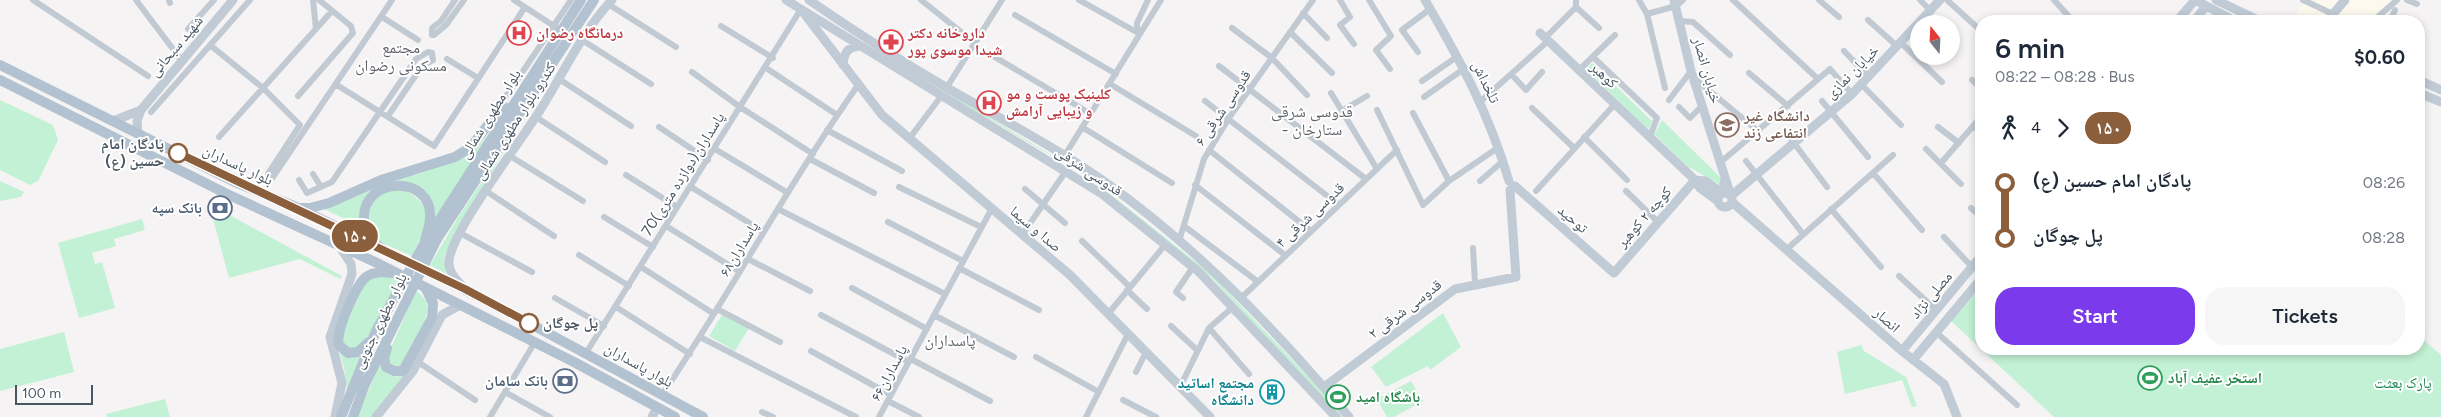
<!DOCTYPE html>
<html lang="en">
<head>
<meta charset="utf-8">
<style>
	body { margin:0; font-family:Figtree,"Noto Naskh Arabic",sans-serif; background:#f6f6f7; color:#1f2937; height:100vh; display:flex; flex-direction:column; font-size:19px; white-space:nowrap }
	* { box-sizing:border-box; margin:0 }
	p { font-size:16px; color:#747a83 }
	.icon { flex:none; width:28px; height:28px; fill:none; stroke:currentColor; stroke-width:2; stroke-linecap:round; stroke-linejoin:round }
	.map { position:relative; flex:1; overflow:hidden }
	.details { position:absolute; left:1975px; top:15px; width:450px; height:340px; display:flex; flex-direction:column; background:#fff; border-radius:20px; box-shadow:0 2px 8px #0003 }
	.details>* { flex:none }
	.badge { padding:0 10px; border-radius:16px; font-size:18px; line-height:32px }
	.needle { width:32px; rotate:342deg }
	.controls { position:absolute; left:1910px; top:15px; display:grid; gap:10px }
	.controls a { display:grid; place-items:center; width:50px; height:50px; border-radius:50%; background:#fff; box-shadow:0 2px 8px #0003; font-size:25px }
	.scale { position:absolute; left:15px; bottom:12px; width:78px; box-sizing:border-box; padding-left:5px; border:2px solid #4a5661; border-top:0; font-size:14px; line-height:18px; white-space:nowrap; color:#4a5661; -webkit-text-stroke:4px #fff; paint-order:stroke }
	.map>.badge { position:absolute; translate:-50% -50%; box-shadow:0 0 0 2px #fff }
	.legs { display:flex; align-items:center; gap:8px; height:55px; padding:0 20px; font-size:16px }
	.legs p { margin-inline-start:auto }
	.overview { display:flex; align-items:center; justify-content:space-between; height:85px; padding:0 20px }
	h1 { font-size:28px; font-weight:600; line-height:38px }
	.action { display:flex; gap:10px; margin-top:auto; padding:10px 20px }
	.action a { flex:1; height:58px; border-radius:20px; background:#7c3aed; color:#fff; font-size:20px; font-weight:600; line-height:58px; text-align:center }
	.action a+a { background:#f6f6f7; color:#1f2937 }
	ul { padding:0 20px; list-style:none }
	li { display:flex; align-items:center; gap:18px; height:55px; font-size:19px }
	li i { display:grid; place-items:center; width:8px; height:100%; margin:0 6px; background:currentColor }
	li i::after { content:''; width:12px; height:12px; margin:-6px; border:4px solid; border-radius:50%; background:#fff }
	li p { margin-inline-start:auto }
	li:first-child i { background:linear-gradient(#0000 50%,currentColor 0) }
	li:last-child i { background:linear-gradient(currentColor 50%,#0000 0) }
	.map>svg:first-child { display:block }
</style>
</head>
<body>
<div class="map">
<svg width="2441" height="417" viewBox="0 0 2441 417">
	<rect width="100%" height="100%" fill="#f5f3f3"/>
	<path fill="#fdf9ef" d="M2317,0H2396L2371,21H2293L2302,5Z"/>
	<path fill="#c3f1d5" d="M1592,63L1652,121L1648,130L1586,69Z
		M911,70L1096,182L960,102Z
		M0,100L53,125L58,140L38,181L30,185L0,170Z
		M499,120L433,223L415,185L398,181L375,189L364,228L322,208L391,180L419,174L461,159L476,149Z
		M1662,120L1719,176L1722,179L1720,185L1687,166L1654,134Z
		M515,132L444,256L446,274L430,265L459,216Z
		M0,181L24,192L21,197L0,201Z
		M402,189C439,207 426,225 412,256C399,250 383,245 373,235C362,222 370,197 386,191C391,190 397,190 402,189Z
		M1108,192L1211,274L1318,387L1343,417H1339L1212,278L1107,195Z
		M209,204L342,276L340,279L300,259L229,278Z
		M142,219L145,230L114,239L116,246L92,253L95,264L102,262L115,308L79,318L58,243Z
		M382,275L399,280L365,342L352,350L344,345L341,337L361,289L366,282Z
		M1981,288V349L1950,320Z
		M416,290L427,301C430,318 412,359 397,368L389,363L388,355Z
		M1443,313L1461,347L1430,370L1428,366L1386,387L1371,367Z
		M722,315L749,328L735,351L709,336Z
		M64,332L74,372L0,391V349Z
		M2419,336L2441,355V417H2054L1981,349H2419Z
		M1861,345L1864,351L1906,377L1917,406L1912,407L1902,380L1845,394L1837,352Z
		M339,352L363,353L347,391L344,367Z
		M380,362C384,376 395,380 408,373L372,417H358Z
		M1411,381L1423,401L1394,417H1387L1377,399Z
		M165,399L170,417H107L106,414Z"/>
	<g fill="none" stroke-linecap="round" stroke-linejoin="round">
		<path stroke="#c1cad2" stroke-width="6" d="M33,0L148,76
			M136,0L182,61
			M169,0L170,3
			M313,0L316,29
			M455,0L441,21L432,28V35H434L446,25L464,0
			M514,0L557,28
			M921,0L975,43
			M1079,0L1140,34
			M1340,0L1350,17L1340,25L1354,44
			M1369,0L1391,36L1376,50L1390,69
			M1639,0L1647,14L1665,88
			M1733,0L1818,79
			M1819,0L1839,17
			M1920,0L1930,10
			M1947,0L1980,30
			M2054,0L2073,21
			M2303,0L2333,14
			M2407,0L2417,4
			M608,4L676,47
			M1576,7L1599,28
			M1303,13L1327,38
			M1647,14L1676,6L1683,0
			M1015,15L1116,74
			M382,17L418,40
			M1868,20L1897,46
			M1680,21L1693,22L1730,55
			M2373,21L2397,0
			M2390,21L2395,10
			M721,26L773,58
			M1232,28L1272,58L1307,95
			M188,29L214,0
			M1137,32V23L1148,0
			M1290,32L1332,73
			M1545,38L1576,7V0
			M582,40L651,84
			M1900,42L1942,82
			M210,45L263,88L300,125L268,174
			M1844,51L1869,77
			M1418,52L1402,30L1430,9
			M993,56L1091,114
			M1593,57L1657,118L1650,136
			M447,59L478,78
			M1219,66L1366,179
			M766,68L837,115
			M1579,70L1615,35
			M692,72L740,107L813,154
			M1749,73L1788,106
			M1511,74L1526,90L1542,72
			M1694,78L1758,131
			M559,79L631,126
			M1972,80L1981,88
			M1422,81L1458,56
			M1110,84L1196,136
			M1861,84L1901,125
			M337,85L434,146L525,7
			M947,87L1002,0
			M1331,93L1377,169
			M298,96L353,33L351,26L319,0
			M1424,97L1465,68
			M1669,100L1691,71
			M1205,101L1339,205
			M1481,101L1548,41
			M1822,101L1868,157
			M1679,107L1690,118L1703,105
			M1532,108L1574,148
			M1343,110L1367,96
			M1377,110L1423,205L1449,181L1499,147
			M151,112L250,0
			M1413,113L1449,181
			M492,117L571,0
			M536,117L605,162
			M1973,126L1981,132
			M659,127L708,160
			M1082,127L1172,183
			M1938,127L1959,143
			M827,130L902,171
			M1785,131L1827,187
			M219,137L332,11
			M1584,137L1627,180
			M909,139L942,95
			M715,149L788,193
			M1926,149L1961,184
			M1209,150L1311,231
			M1065,155L1161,0
			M510,156L583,201
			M810,159L874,193
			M1722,161L1830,69L1852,94
			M1746,161L1803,234
			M1941,163L1981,117
			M1873,173L1922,230
			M313,174L321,187
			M626,175L677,207
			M273,177L392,0
			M299,180L307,193L332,182L416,59L428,52L432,53L433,60L422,66L388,116
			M1480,181L1503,161
			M1195,185L1285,255
			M691,187L764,232
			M899,187L981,227
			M1025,189L1065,223
			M486,191L554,236
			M1536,191L1615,104
			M1626,191L1658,222
			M1971,208L1981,217
			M778,209L945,294
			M1831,209L1881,267
			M604,217L653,247
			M888,222L963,261
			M666,226L740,272
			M1184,226L1257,281
			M460,233L532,272
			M1022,235L1066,171
			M1944,237L1972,267
			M1082,241L1130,287
			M1179,241L1204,159L1229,118L1313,0
			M1473,248L1475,283
			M1787,249L1893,155
			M579,255L629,286
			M748,259L810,291
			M641,267L714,314
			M959,268L1039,310
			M1899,276L1936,310
			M852,288L927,329
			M1127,290L1147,309
			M555,298L604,326
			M1183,298L1176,292L1193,267
			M1241,298L1397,150
			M616,307L690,354
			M717,309L780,342
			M1108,314L1165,245
			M821,315L909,362
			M934,315L1014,357
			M1171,326L1197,350
			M1209,328L1249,374
			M1936,332L2017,405
			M700,337L856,417
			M811,351L891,395
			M586,353L801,9
			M1036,357L1099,392
			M911,359L990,401
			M418,362L475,400
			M1136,372L1146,352
			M1180,387L1209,328L1233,307
			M505,392L550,417
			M662,395C730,294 788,185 858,85
			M1123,400L1156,417
			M888,401L919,417
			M762,412L773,417
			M490,417L535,342
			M879,417L991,210
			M1086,417L1128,334"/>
		<path stroke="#c1cbd6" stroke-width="9" d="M786,0L1102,194L1199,272L1336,417
			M809,0C854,31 901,61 949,89C1001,119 1055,147 1105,182C1197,247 1277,331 1349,417
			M1425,0C1461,62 1488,111 1509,181
			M1674,0L1691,71L1731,196L1852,94L1940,0
			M2195,0L2235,21
			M2216,0L2260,21
			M803,12L882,115L1070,275L1210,417
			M2177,21L2195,0
			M2194,21L2206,6
			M2327,21L2345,0
			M1540,33L1695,180L1700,188L1718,201
			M843,65C844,53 847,47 860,46
			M2419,80L2441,90
			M2419,93L2441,102
			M113,121L141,110
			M138,133L137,121L141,110L233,0
			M1695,180L1705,181L1722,193L1725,180
			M1515,186L1614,273L1695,180
			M1718 200a7 7 0 1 1 14 0a7 7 0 1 1-14 0Z
			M1732,202L1902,351L1944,384L1957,417
			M463,287C456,279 448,272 449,261C451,233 517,146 535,118C561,79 580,34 612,0
			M1902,351L1981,256
			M1913,360L1981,279
			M1324,387L1455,289L1516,277L1510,190
			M335,417L342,383L330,337L352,274L351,264L340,247
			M376,417L413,371L442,315L460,305
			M652,417L657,408"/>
		<path stroke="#b3c2d1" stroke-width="10" d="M0,65L235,182L296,207L374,245
			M0,80L227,194L375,262L574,362L675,417
			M299,208H310L329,203L381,180L455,157L471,147L487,126L507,108
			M424,244C426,235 430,226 430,218C433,174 362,176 364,219C364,226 365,232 370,237C382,253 403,260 421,268C517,314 609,367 703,417
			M369,342L358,352L348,353L339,345C335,332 356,285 366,277C374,271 384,272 393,273
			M387,348L384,358L386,367L394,371H403L432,318L433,303L425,287
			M341,417L376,331L424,244L581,0
			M353,417L365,384L437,239L594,0"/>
	</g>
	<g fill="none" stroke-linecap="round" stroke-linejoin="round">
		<g stroke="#fff" stroke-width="11">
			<path id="line-1" d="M178,153L465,289L529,323"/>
		</g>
		<use href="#line-1" stroke="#8b5e3c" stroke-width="8"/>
	</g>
	<defs>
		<g id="hospital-ring" transform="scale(1.25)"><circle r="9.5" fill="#fff" stroke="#e0444e" stroke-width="1.5"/><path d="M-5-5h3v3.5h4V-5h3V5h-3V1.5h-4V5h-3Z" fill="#e0444e"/></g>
		<g id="pharmacy-ring" transform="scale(1.25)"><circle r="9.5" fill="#fff" stroke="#e0444e" stroke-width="1.5"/><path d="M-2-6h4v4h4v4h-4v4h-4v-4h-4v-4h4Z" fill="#e0444e"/></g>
		<g id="university-ring" transform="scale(1.25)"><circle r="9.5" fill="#fff" stroke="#8d6e63" stroke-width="1.5"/><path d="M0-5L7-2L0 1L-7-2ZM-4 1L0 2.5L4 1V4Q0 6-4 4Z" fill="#8d6e63"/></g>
		<g id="bank-ring" transform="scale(1.25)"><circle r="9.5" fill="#fff" stroke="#5c6f8a" stroke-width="1.5"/><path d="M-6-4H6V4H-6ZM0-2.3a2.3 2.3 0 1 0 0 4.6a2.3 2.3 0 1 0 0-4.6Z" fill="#5c6f8a"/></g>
		<g id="stadium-ring" transform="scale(1.25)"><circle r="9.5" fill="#fff" stroke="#2e9e5b" stroke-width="1.5"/><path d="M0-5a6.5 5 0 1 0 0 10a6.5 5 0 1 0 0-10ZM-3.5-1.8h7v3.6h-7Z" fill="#2e9e5b"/></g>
		<g id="building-ring" transform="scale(1.25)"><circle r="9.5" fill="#fff" stroke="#0f9aa8" stroke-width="1.5"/><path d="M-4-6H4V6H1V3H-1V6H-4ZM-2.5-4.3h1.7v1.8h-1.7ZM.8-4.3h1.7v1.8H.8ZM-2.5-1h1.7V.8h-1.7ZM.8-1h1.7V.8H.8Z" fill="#0f9aa8"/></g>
	</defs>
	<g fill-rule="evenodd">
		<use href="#hospital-ring" x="519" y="33"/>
		<use href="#pharmacy-ring" x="891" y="42"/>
		<use href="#hospital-ring" x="989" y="103"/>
		<use href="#university-ring" x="1727" y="125"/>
		<use href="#bank-ring" x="220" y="208"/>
		<use href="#stadium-ring" x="2150" y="378"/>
		<use href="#bank-ring" x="565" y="381"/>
		<use href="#building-ring" x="1272" y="392"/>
		<use href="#stadium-ring" x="1338" y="397"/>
	</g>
	<g fill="#fff" stroke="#8b5e3c" stroke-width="2.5">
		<circle cx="178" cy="153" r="9"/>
		<circle cx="529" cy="323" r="9"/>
	</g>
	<g text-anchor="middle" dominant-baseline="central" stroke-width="4" stroke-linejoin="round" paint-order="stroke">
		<g font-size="15" font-weight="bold" fill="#be3a42" stroke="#fff" text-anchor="start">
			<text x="536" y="33">درمانگاه رضوان</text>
			<text x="908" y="33">داروخانه دکتر<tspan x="908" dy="17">شیدا موسوی پور</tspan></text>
			<text x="1006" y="94">کلینیک پوست و مو<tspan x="1006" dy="17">و زیبایی آرامش</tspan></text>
		</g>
		<g font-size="15" fill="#4a5661" stroke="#fff">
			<text transform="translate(176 46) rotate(-50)">شهید سبحانی</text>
			<text transform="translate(1707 70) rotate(74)">خیابان انصار</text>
			<text transform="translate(1852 72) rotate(-45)">خیابان نمازی</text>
			<text transform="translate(1604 75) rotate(43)">کوهبر</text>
			<text transform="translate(1486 82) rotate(64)">تلخداش</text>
			<text transform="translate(1223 108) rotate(-56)">قدوسی شرقی ۶</text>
			<text transform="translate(490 114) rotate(-58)">بلوار مطهری شمالی</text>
			<text transform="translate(515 121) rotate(-57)">کندرو بلوار مطهری شمالی</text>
			<text transform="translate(238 165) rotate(25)">بلوار پاسداران</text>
			<text transform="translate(1089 171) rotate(34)">قدوسی شرقی</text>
			<text transform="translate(683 174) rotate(-58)">70پاسداران(دوازده متری)</text>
			<text transform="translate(1310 215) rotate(-43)">قدوسی شرقی ۴</text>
			<text transform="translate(1644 217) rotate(-49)">کوچه ۲ کوهبر</text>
			<text transform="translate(1573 219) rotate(41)">توحید</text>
			<text transform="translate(1036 229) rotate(40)">صدا و سیما</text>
			<text transform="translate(739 249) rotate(-59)">پاسداران۶۸</text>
			<text transform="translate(1931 295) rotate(-50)">مصلی نژاد</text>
			<text transform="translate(1405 309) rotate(-37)">قدوسی شرقی ۲</text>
			<text transform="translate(1887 320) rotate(42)">انصار</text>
			<text transform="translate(380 321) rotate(-64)">بلوار مطهری جنوبی</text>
			<text transform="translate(639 365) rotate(29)">بلوار پاسداران</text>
			<text transform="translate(889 373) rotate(-62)">پاسداران۶۶</text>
		</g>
		<g font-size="15" font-weight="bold" fill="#785e54" stroke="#fff" text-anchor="start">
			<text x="1744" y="116">دانشگاه غیر<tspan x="1744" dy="17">انتفاعی زند</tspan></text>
		</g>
		<g font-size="15" font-weight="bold" fill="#4a5661" stroke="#fff" text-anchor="end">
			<text x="164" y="144">پادگان امام<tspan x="164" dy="17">حسین (ع)</tspan></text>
			<text x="543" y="323" text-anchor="start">پل چوگان</text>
		</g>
		<g font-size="15" font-weight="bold" fill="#4e5e75" stroke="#fff" text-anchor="end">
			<text x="202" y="208">بانک سپه</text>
			<text x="548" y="381">بانک سامان</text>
		</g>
		<g font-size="15" font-weight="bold" fill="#27864d" stroke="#fff" text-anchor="start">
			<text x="2168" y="378">استخر عفیف آباد</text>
			<text x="1356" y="397">باشگاه امید</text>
		</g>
		<g font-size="15" font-weight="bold" fill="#0d838f" stroke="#fff" text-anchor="end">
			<text x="1254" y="383">مجتمع اساتید<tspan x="1254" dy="17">دانشگاه</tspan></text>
		</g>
		<g font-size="15" fill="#17864f" stroke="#fff">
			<text x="2403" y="383">پارک بعثت</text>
		</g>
		<g font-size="16" fill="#5f6368" stroke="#fff">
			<text x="401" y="47">مجتمع<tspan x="401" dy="18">مسکونی رضوان</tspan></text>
			<text x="1312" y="111">قدوسی شرقی<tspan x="1312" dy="18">- ستارخان</tspan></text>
			<text x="950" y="340">پاسداران</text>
		</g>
	</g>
</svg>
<div class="controls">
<a><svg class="needle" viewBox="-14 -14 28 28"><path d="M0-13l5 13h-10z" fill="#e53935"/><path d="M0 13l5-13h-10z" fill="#747a83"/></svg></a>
</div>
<div class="scale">100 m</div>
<b class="badge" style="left:355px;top:236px;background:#8b5e3c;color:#fff">۱۵۰</b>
<section class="details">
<div class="overview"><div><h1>6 min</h1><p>08:22 – 08:28 · Bus</p></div><b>$0.60</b></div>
<div class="legs"><svg class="icon" aria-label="walk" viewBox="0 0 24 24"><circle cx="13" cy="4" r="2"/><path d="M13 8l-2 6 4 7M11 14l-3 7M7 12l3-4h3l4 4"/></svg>4<svg class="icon" aria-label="forward" viewBox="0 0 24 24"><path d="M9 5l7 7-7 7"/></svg><b class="badge" style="background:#8b5e3c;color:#fff">۱۵۰</b></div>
<ul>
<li><i style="color:#8b5e3c"></i><b>پادگان امام حسین (ع)</b><p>08:26</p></li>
<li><i style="color:#8b5e3c"></i><b>پل چوگان</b><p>08:28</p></li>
</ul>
<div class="action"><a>Start</a><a>Tickets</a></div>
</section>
</div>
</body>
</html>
